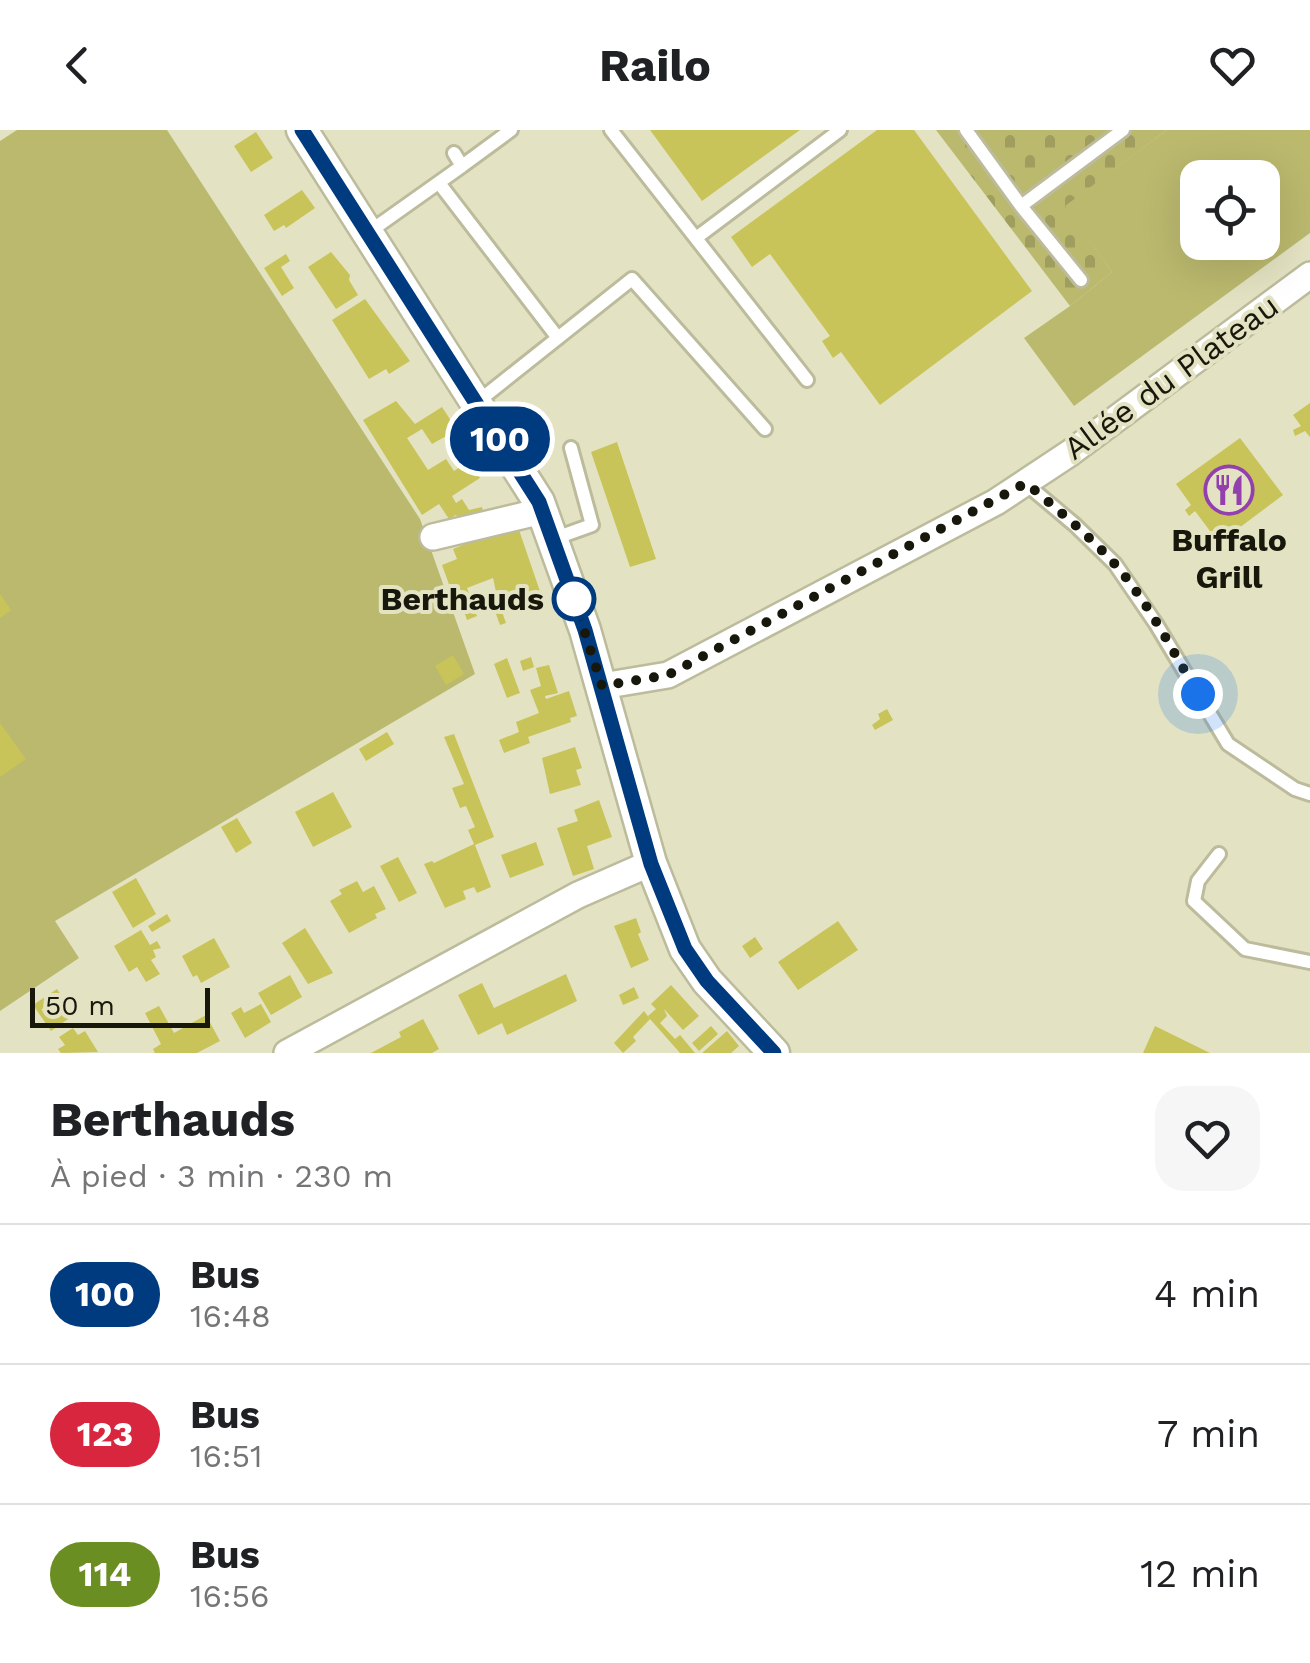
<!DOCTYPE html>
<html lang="fr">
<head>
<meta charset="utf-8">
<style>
	body { margin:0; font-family:"Work Sans",sans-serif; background:#f6f6f6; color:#202124; height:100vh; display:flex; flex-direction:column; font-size:38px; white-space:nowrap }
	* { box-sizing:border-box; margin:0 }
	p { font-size:32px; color:#757577 }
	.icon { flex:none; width:55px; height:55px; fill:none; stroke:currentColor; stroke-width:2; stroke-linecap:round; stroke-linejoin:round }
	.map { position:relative; height:923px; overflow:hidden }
	.panel { display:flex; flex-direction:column; background:#fff; flex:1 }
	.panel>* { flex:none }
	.badge { padding:0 20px; border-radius:32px; font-size:35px; line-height:65px }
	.controls { position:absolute; left:1180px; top:30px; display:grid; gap:20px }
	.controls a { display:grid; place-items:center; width:100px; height:100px; border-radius:20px; background:#fff; box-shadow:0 10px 40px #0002; font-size:50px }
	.scale { position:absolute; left:30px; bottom:25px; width:180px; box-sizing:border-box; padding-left:10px; border:5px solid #17170b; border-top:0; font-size:28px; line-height:35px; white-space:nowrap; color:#17170b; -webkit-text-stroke:8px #e3e3c3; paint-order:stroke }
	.you { position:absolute; width:50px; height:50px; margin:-25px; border:8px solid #fff; border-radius:50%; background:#1a73e8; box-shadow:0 0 0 15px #1a73e833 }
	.map>.badge { position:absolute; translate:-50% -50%; box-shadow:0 0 0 5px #fff }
	.round { display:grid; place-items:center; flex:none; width:105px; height:105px; border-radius:30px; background:#f6f6f6 }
	.summary { display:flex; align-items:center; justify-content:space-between; height:170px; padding:0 50px }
	h1 { font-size:48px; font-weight:700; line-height:75px }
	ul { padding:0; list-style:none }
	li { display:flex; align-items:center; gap:30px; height:140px; padding:0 50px; border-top:2px solid #e0e0e0 }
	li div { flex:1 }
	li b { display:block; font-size:38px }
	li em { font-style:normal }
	li .badge { min-width:110px; font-weight:700; text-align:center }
	header { display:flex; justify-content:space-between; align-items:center; height:130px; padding:0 50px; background:#fff; font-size:45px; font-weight:700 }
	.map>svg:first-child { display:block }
</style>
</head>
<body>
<header><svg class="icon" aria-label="back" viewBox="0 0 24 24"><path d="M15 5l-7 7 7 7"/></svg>Railo<svg class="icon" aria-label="heart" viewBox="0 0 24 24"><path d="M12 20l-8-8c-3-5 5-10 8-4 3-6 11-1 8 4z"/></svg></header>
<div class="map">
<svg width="1310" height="923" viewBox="0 0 1310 923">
	<defs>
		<pattern id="cemetery-stones" width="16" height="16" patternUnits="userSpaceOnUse" patternTransform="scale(2.5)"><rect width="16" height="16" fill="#bbb96e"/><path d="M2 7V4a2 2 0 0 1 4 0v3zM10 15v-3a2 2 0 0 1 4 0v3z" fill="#a09e5e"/></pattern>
	</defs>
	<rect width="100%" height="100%" fill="#e3e3c3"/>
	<path fill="#bbb96e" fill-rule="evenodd" d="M17,0H167L420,389L475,544L55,791L79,828L0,881V11Z
		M1167,0H1310V103L1074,276L1024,208L1070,176L1112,142L1064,76ZM1198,48H1262V112H1198Z"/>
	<path fill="url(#cemetery-stones)" d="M936,0H1167L1065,76L1112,142L1070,176Z"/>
	<path fill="#c8c459" d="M650,0H800L702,71Z
		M877,0H914L1032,161L880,275L841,222L833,228L822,211L830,206L770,124L752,137L731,107Z
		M256,2L273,28L251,42L234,16Z
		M302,60L315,78L286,98L284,95L274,101L264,85Z
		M331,122L350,145L349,150L358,165L336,179L308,137Z
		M286,124L290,131L281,137L294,158L282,166L264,138Z
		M365,169L410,231L389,244L386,239L369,249L332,190Z
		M396,271L415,294L442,277L457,300L432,314L422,299L407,308L428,340L446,329L454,341L469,331L480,348L452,366L456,373L462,369L469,380L482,377L485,389L462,394L456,385L449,389L439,374L422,385L363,290Z
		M1310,273V307L1305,301L1295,306L1293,300L1301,296L1293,285Z
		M1240,308L1283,365L1219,413L1195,381L1189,386L1185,380L1191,375L1176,354Z
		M617,312L656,429L630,437L591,322Z
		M518,397L545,476L530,481L525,467L500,476L506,493L500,495L492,473L498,471L493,448L467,458L477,486L467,490L460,470L455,471L442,435L457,429L453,419L478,409L477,405Z
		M0,464L11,480L0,488Z
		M453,525L464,544L446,555L435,536Z
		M531,527L534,537L523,541L520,531Z
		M507,528L520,563L507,568L494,534Z
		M549,535L558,563L545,566L546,569L569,561L577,586L570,588L571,592L528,607L530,613L504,623L499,610L519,602L516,592L539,583L530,560L541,556L536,538Z
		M887,579L893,590L875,600L872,595L880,589L878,584Z
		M0,593L26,629L0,647Z
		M387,602L394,614L366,631L359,619Z
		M454,604L494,707L475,715L491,757L477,763L474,757L463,761L466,769L445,778L424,734L432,731L434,733L474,714L468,700L475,697L466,676L460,678L452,658L464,654L444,607Z
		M575,617L582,638L576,640L581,655L550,664L542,628Z
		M333,662L352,697L313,717L295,682Z
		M599,670L612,707L587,716L594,739L573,746L557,698L578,691L574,680Z
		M237,688L252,713L236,723L221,697Z
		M536,712L544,735L510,748L501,725Z
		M398,727L417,763L399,772L380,736Z
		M136,748L156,784L133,798L112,762Z
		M357,751L363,762L374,756L386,779L375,784L377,788L349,803L330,771L342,764L339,760Z
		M167,784L171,791L152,802L148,796Z
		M636,788L641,802L638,804L649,830L631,838L614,796Z
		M838,791L858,820L798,860L778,832Z
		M305,798L333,843L308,854L282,813Z
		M141,800L150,815L157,811L161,818L153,820L156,827L151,830L160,844L146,852L137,837L129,842L114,816Z
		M755,807L763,819L750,828L742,816Z
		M214,808L230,837L201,853L197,845L193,847L182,826Z
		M566,844L577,871L507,905L502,893L478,905L458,865L482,853L494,878Z
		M290,845L302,867L271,885L258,863Z
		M671,855L699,886L683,900L664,879L667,886L660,893L675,909L680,905L695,923H680L650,889L633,907L636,911L623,923L614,913L644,881L650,889L648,886L656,879L651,874Z
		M634,857L639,868L623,875L619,865Z
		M57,859L74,885L51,901L33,875Z
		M261,874L271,892L245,908L231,883L241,877L244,883Z
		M159,876L174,903L206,885L220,911L197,923H155L153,919L161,914L145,883Z
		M423,889L439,919L432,923H371L401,907L399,902Z
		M711,896L718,904L699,921L692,913Z
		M1155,896L1210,923H1143Z
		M73,898L78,905L85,901L98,922L61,923L58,919L65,915L59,907Z
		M727,901L739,916L731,923H702Z"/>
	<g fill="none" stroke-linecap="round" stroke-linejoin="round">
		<g stroke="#bcbb9c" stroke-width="18">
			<path id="service" d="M611,0L807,250
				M966,0L1021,76L1123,0
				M462,36L511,0
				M439,53L558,208
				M1021,76L1081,150
				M369,102L462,36L454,23
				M696,108L840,0
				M476,273L632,149L765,299
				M1025,353L1075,395L1115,434L1156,494L1228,614L1295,659L1310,664
				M553,409L592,395L571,318
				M1219,724L1198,751L1194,771L1245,819L1310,832"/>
		</g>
		<g stroke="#bcbb9c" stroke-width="30">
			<path id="minor" d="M433,407L542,381
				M602,556L668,545L996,372L1070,323L1310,145
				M287,923L578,765L651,733"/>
		</g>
		<g stroke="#bcbb9c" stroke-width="35">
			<path id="tertiary" d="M302,0L539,372L585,500L651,733L685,819L707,851L774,923"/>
		</g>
		<use href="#service" stroke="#fff" stroke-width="12"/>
		<use href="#minor" stroke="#fff" stroke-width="25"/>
		<use href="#tertiary" stroke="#fff" stroke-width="30"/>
	</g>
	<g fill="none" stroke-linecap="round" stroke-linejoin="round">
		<g stroke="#fff" stroke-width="22">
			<path id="line" d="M302,0L539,372L585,500L651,734L685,819L707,851L774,923"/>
		</g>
		<use href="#line" stroke="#003b80" stroke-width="15"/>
		<path stroke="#17170b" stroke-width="10" stroke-dasharray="0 18" d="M574,469L602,556L668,545L1026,353C1056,378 1086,403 1113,432C1147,470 1172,520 1198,564"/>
	</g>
	<defs>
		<g id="restaurant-ring" transform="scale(2.5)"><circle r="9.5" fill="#e3e3c3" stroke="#9340ae" stroke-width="1.5"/><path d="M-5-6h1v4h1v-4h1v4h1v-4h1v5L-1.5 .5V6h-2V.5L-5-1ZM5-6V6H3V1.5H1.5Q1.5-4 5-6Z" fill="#9340ae"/></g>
	</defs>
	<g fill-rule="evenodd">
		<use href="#restaurant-ring" x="1229" y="360"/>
	</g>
	<circle fill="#fff" stroke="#003b80" stroke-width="5" cx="574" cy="469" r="20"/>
	<g text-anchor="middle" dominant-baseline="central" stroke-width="8" stroke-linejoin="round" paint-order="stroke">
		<g font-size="32" fill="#17170b" stroke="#e3e3c3">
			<text transform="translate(1171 247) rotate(-36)">Allée du Plateau</text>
		</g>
		<g font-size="32" font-weight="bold" fill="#17170b" stroke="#e3e3c3">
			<text x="1229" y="410">Buffalo<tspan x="1229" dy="37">Grill</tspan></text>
		</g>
		<g font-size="32" font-weight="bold" fill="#17170b" stroke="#e3e3c3" text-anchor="end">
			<text x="544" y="469">Berthauds</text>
		</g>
	</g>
</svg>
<div class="controls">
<a><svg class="icon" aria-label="locate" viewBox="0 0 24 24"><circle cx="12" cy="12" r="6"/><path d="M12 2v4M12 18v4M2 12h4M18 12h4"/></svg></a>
</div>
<div class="scale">50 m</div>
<div class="you" style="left:1198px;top:564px"></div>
<b class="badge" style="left:500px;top:309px;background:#003b80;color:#fff">100</b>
</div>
<section class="panel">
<div class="summary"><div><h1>Berthauds</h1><p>À pied · 3 min · 230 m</p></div><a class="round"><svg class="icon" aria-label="heart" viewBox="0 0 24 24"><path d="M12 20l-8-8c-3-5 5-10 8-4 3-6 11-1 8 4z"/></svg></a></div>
<ul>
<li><span class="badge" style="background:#003b80;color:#fff">100</span><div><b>Bus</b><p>16:48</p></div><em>4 min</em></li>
<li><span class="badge" style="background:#d7263d;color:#fff">123</span><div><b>Bus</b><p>16:51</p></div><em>7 min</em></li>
<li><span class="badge" style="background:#6b8e23;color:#fff">114</span><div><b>Bus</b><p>16:56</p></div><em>12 min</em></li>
</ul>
</section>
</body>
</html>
